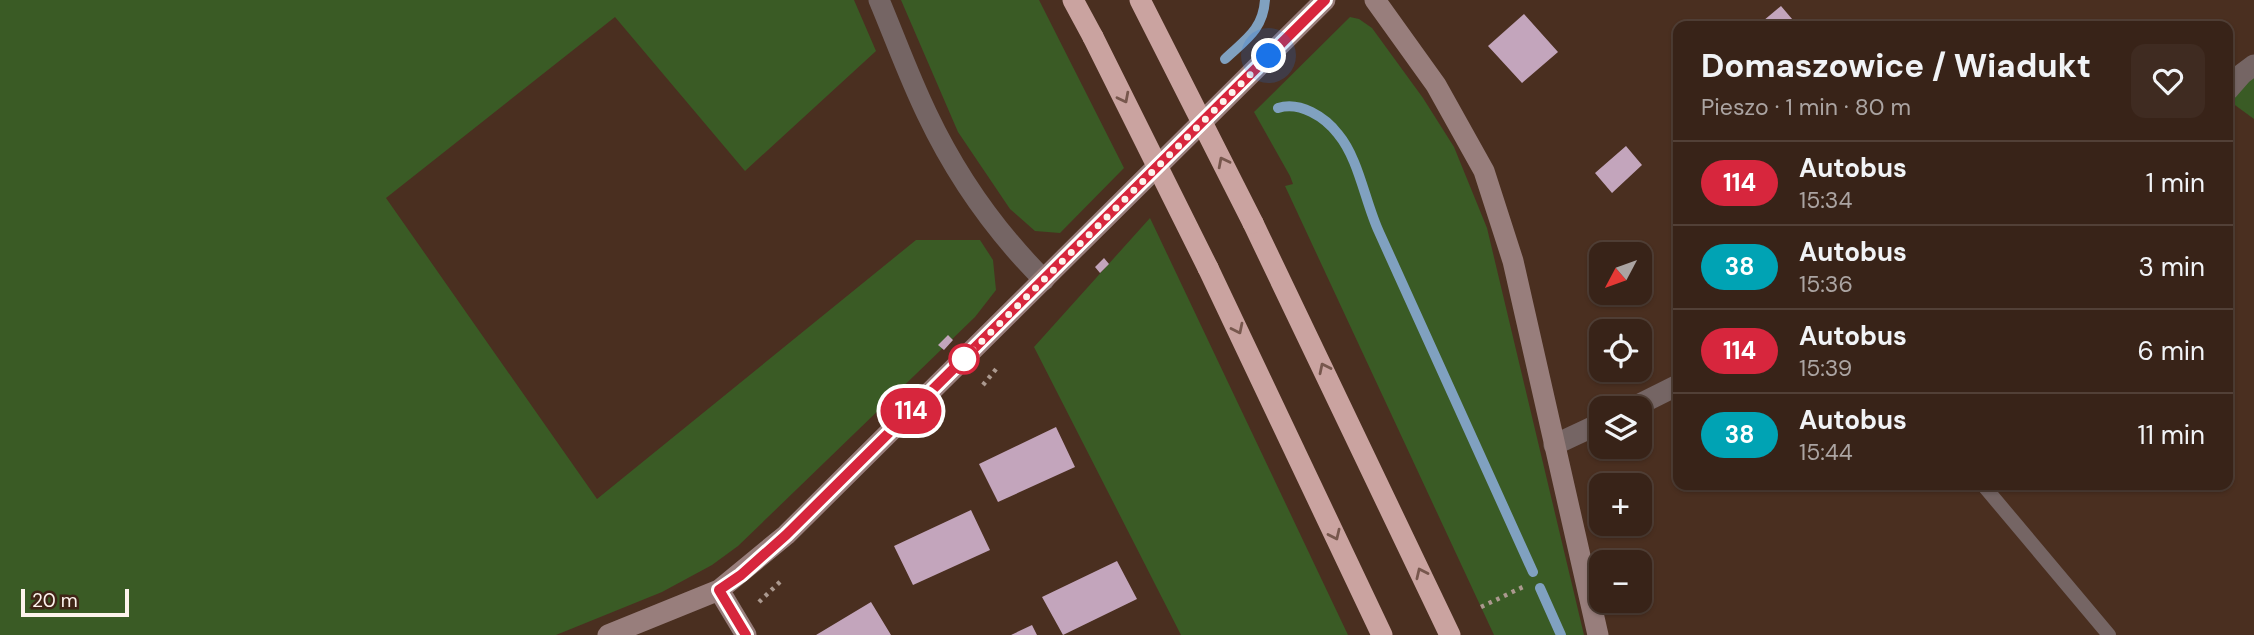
<!DOCTYPE html>
<html lang="pl">
<head>
<meta charset="utf-8">
<style>
	body { margin:0; font-family:"DM Sans",sans-serif; background:#3f2b21; color:#f1f3f6; height:100vh; display:flex; flex-direction:column; font-size:26px; white-space:nowrap }
	* { box-sizing:border-box; margin:0 }
	p { font-size:23px; color:#aba4a2 }
	.icon { flex:none; width:38px; height:38px; fill:none; stroke:currentColor; stroke-width:2; stroke-linecap:round; stroke-linejoin:round }
	.map { position:relative; flex:1; overflow:hidden }
	.panel { position:absolute; left:1673px; top:21px; width:560px; height:469px; display:flex; flex-direction:column; background:#382318; border-radius:14px; box-shadow:0 2px 5px #0004,0 0 0 2px #524037 }
	.panel>* { flex:none }
	.badge { padding:0 14px; border-radius:23px; font-size:24px; line-height:46px }
	.needle { width:46px; rotate:229deg }
	.tools { position:absolute; left:1589px; top:242px; display:grid; gap:14px }
	.tools a { display:grid; place-items:center; width:63px; height:63px; border-radius:14px; background:#382318; box-shadow:0 2px 5px #0004,0 0 0 2px #524037; font-size:35px }
	.scale { position:absolute; left:21px; bottom:18px; width:108px; box-sizing:border-box; padding-left:7px; border:4px solid #fdf3ed; border-top:0; font-size:19px; line-height:24px; white-space:nowrap; color:#fdf3ed; -webkit-text-stroke:5px #3f2516; paint-order:stroke }
	.you { position:absolute; width:35px; height:35px; margin:-18px; border:5px solid #fff; border-radius:50%; background:#1a73e8; box-shadow:0 0 0 10px #1a73e833 }
	.map>.badge { position:absolute; translate:-50% -50%; box-shadow:0 0 0 4px #fff }
	.round { display:grid; place-items:center; flex:none; width:74px; height:74px; border-radius:14px; background:#3f2b21 }
	.summary { display:flex; align-items:center; justify-content:space-between; height:119px; padding:0 28px }
	h1 { font-size:33px; font-weight:700; line-height:52px }
	ul { padding:0; list-style:none }
	li { display:flex; align-items:center; gap:21px; height:84px; padding:0 28px; border-top:2px solid #524037 }
	li div { flex:1 }
	li b { display:block; font-size:26px }
	li em { font-style:normal }
	li .badge { min-width:77px; font-weight:700; text-align:center }
	.map>svg:first-child { display:block }
</style>
</head>
<body>
<div class="map">
<svg width="2254" height="635" viewBox="0 0 2254 635">
	<rect width="100%" height="100%" fill="#4a2f20"/>
	<path fill="#3a5b25" d="M0,0H854L876,51L745,171L615,17L386,198L597,499L916,240H980L993,260L996,290L975,317L738,546L712,565L662,592L556,635H0Z
		M901,0H1039L1124,168L1060,233L1035,231L1010,209L958,132Z
		M1350,17L1359,19L1372,28L1423,98L1454,147L1487,228L1584,635H1494L1285,186L1293,184L1290,176L1254,112Z
		M2254,65V119L2228,100Z
		M1150,218L1348,635H1181L1034,347Z"/>
	<g fill="none" stroke-linecap="round" stroke-linejoin="round">
		<path stroke="#80a1c0" stroke-width="10" d="M1225,59C1245,40 1263,30 1265,0
			M1278,108C1300,101 1325,117 1338,134C1359,159 1365,202 1379,232C1430,346 1482,459 1533,572
			M1540,588L1561,635"/>
	</g>
	<path fill="#c3a5bc" d="M1781,6L1798,26H1757Z
		M1524,14L1558,52L1522,83L1488,46Z
		M1626,146L1642,165L1612,193L1595,173Z
		M1104,258L1109,264L1100,273L1095,267Z
		M948,335L953,340L944,350L938,345Z
		M1056,427L1075,467L998,502L979,464Z
		M971,510L990,550L913,585L894,546Z
		M1117,561L1137,599L1063,635L1042,597Z
		M871,602L891,635H816Z
		M1032,625L1037,635H1011Z"/>
	<g fill="none" stroke-linecap="round" stroke-linejoin="round">
		<path stroke="#ab998f" stroke-width="4.5" stroke-dasharray="3.5 5" stroke-linecap="butt" d="M983,385L997,368
			M759,602L783,579
			M1481,607L1527,585"/>
		<path stroke="#756564" stroke-width="14" d="M1983,485L2109,635"/>
		<path stroke="#756564" stroke-width="21" d="M879,0C895,38 909,77 927,114C956,175 996,232 1044,280
			M2228,90L2242,74L2254,65
			M1632,408L1678,385
			M1554,445L1601,423"/>
		<path stroke="#987e7c" stroke-width="21" d="M1375,0L1436,85L1484,171L1513,261L1598,635
			M719,590L746,635
			M608,635L719,590L786,535L1325,0"/>
		<path stroke="#caa3a0" stroke-width="21" d="M1073,0L1093,37
			M1253,223L1450,635
			M1208,268L1382,635"/>
		<path stroke="#caa3a0" stroke-width="21" d="M1140,0L1253,223
			M1093,37L1208,268"/>
	</g>
	<defs><path id="oneway-chevron" d="M-2-3.5L2.5 0L-2 3.5" fill="none" stroke-width="1.6" stroke-linecap="round" stroke-linejoin="round" transform="scale(1.75)"/></defs>
	<g stroke="#77574d">
		<use href="#oneway-chevron" transform="translate(1124 98) rotate(63)"/>
		<use href="#oneway-chevron" transform="translate(1223 162) rotate(-117)"/>
		<use href="#oneway-chevron" transform="translate(1238 329) rotate(64)"/>
		<use href="#oneway-chevron" transform="translate(1324 368) rotate(-116)"/>
		<use href="#oneway-chevron" transform="translate(1335 535) rotate(65)"/>
		<use href="#oneway-chevron" transform="translate(1421 573) rotate(-115)"/>
	</g>
	<g fill="none" stroke-linecap="round" stroke-linejoin="round">
		<g stroke="#fff" stroke-width="16">
			<path id="line" d="M746,635L719,590L741,575L786,535L1325,0"/>
		</g>
		<use href="#line" stroke="#d7263d" stroke-width="10"/>
		<path stroke="#fdf3ed" stroke-width="7" stroke-dasharray="0 12.6" d="M964,359L1269,56"/>
	</g>
	<circle fill="#fff" stroke="#d7263d" stroke-width="3.5" cx="964" cy="359" r="14"/>
</svg>
<div class="tools">
<a><svg class="needle" viewBox="-14 -14 28 28"><path d="M0-13l5 13h-10z" fill="#e53935"/><path d="M0 13l5-13h-10z" fill="#aba4a2"/></svg></a>
<a><svg class="icon" aria-label="locate" viewBox="0 0 24 24"><circle cx="12" cy="12" r="6"/><path d="M12 2v4M12 18v4M2 12h4M18 12h4"/></svg></a>
<a><svg class="icon" aria-label="layers" viewBox="0 0 24 24"><path d="M12 4l9 5-9 5-9-5zM3 14l9 5 9-5"/></svg></a>
<a>+</a>
<a>−</a>
</div>
<div class="scale">20 m</div>
<div class="you" style="left:1269px;top:56px"></div>
<b class="badge" style="left:911px;top:411px;background:#d7263d;color:#fff">114</b>
<section class="panel">
<div class="summary"><div><h1>Domaszowice / Wiadukt</h1><p>Pieszo · 1 min · 80 m</p></div><a class="round"><svg class="icon" aria-label="heart" viewBox="0 0 24 24"><path d="M12 20l-8-8c-3-5 5-10 8-4 3-6 11-1 8 4z"/></svg></a></div>
<ul>
<li><span class="badge" style="background:#d7263d;color:#fff">114</span><div><b>Autobus</b><p>15:34</p></div><em>1 min</em></li>
<li><span class="badge" style="background:#00a3b4;color:#fff">38</span><div><b>Autobus</b><p>15:36</p></div><em>3 min</em></li>
<li><span class="badge" style="background:#d7263d;color:#fff">114</span><div><b>Autobus</b><p>15:39</p></div><em>6 min</em></li>
<li><span class="badge" style="background:#00a3b4;color:#fff">38</span><div><b>Autobus</b><p>15:44</p></div><em>11 min</em></li>
</ul>
</section>
</div>
</body>
</html>
